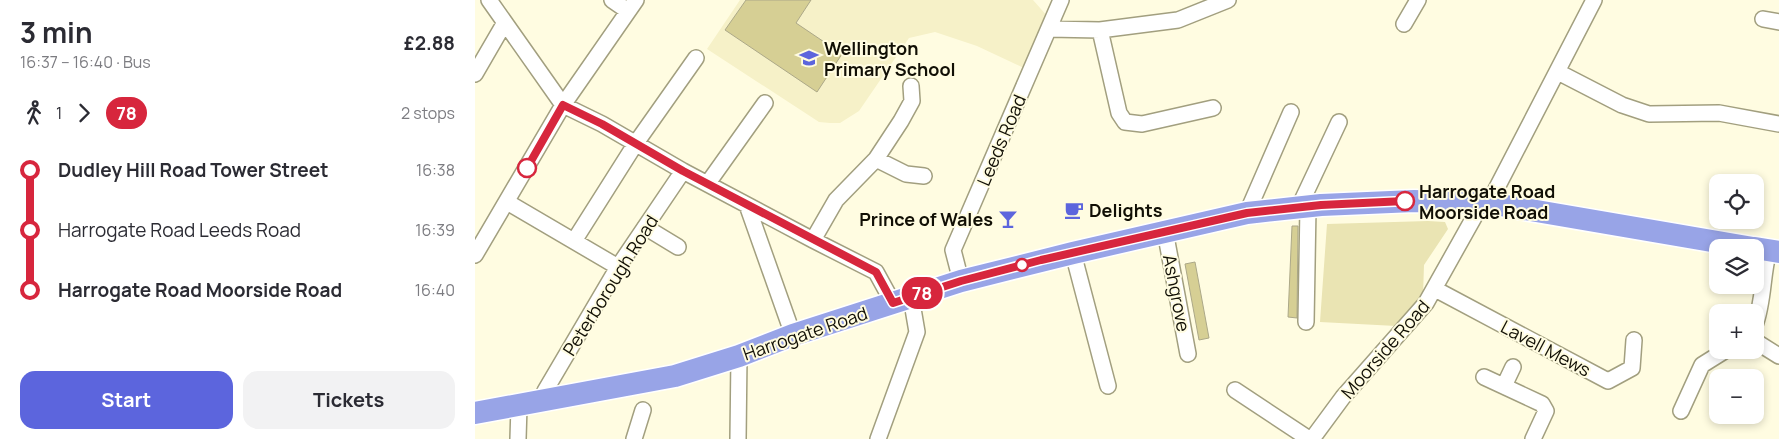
<!DOCTYPE html>
<html lang="en">
<head>
<meta charset="utf-8">
<style>
	body { margin:0; font-family:Manrope,sans-serif; background:#f2f2f3; color:#2b2b33; height:100vh; display:flex; flex-direction:column; font-size:19px; white-space:nowrap }
	* { box-sizing:border-box; margin:0 }
	p { font-size:16px; color:#7c7c81 }
	.icon { flex:none; width:28px; height:28px; fill:none; stroke:currentColor; stroke-width:2; stroke-linecap:round; stroke-linejoin:round }
	.map { position:relative; flex:1; overflow:hidden }
	.side { display:flex; flex-direction:column; background:#fff; width:475px }
	.side>* { flex:none }
	.badge { padding:0 10px; border-radius:16px; font-size:18px; line-height:32px }
	.controls { position:absolute; left:1234px; top:174px; display:grid; gap:10px }
	.controls a { display:grid; place-items:center; width:55px; height:55px; border-radius:10px; background:#fff; box-shadow:0 2px 8px #0003; font-size:25px }
	.map>.badge { position:absolute; translate:-50% -50%; box-shadow:0 0 0 2px #fff }
	.legs { display:flex; align-items:center; gap:8px; height:55px; padding:0 20px; font-size:16px }
	.legs p { margin-inline-start:auto }
	.head { display:flex; align-items:center; justify-content:space-between; height:85px; padding:0 20px }
	h1 { font-size:28px; font-weight:700; line-height:38px }
	.action { display:flex; gap:10px; margin-top:auto; padding:10px 20px }
	.action a { flex:1; height:58px; border-radius:15px; background:#5c65dd; color:#fff; font-size:20px; font-weight:700; line-height:58px; text-align:center }
	.action a+a { background:#f2f2f3; color:#2b2b33 }
	ul { padding:0 20px; list-style:none }
	li { display:flex; align-items:center; gap:18px; height:60px; font-size:19px }
	li i { display:grid; place-items:center; width:8px; height:100%; margin:0 6px; background:currentColor }
	li i::after { content:''; width:12px; height:12px; margin:-6px; border:4px solid; border-radius:50%; background:#fff }
	li p { margin-inline-start:auto }
	li:first-child i { background:linear-gradient(#0000 50%,currentColor 0) }
	li:last-child i { background:linear-gradient(currentColor 50%,#0000 0) }
	main { display:flex; flex:1; min-height:0 }
	.map>svg:first-child { display:block }
</style>
</head>
<body>
<main>
<section class="side">
<div class="head"><div><h1>3 min</h1><p>16:37 – 16:40 · Bus</p></div><b>£2.88</b></div>
<div class="legs"><svg class="icon" aria-label="walk" viewBox="0 0 24 24"><circle cx="13" cy="4" r="2"/><path d="M13 8l-2 6 4 7M11 14l-3 7M7 12l3-4h3l4 4"/></svg>1<svg class="icon" aria-label="forward" viewBox="0 0 24 24"><path d="M9 5l7 7-7 7"/></svg><b class="badge" style="background:#d7263d;color:#fff">78</b><p>2 stops</p></div>
<ul>
<li><i style="color:#d7263d"></i><b>Dudley Hill Road Tower Street</b><p>16:38</p></li>
<li><i style="color:#d7263d"></i><span>Harrogate Road Leeds Road</span><p>16:39</p></li>
<li><i style="color:#d7263d"></i><b>Harrogate Road Moorside Road</b><p>16:40</p></li>
</ul>
<div class="action"><a>Start</a><a>Tickets</a></div>
</section>
<div class="map">
<svg width="1304" height="439" viewBox="0 0 1304 439">
	<rect width="100%" height="100%" fill="#fffce1"/>
	<path fill="#f6f1c8" d="M265,0H558L573,17L549,68L502,46L460,32L434,38L384,111L365,123H355L344,122L232,49Z"/>
	<path fill="#eae4b3" d="M953,221L970,222L973,229L949,265L948,295L921,326L845,322L852,224Z"/>
	<path fill="#d6cf94" stroke="#aca888" d="M271,0H336L321,23L367,54L342,92L250,30Z
		M817,226H823L822,318L813,317Z
		M720,262L734,338L724,340L710,264Z"/>
	<g fill="none" stroke-linecap="round" stroke-linejoin="round">
		<g stroke="#a29f7f" stroke-width="18">
			<path id="minor" d="M14,0L88,105L127,124L208,171L338,240L401,272L418,303
				M137,0L153,11
				M1288,19L1304,22
				M929,24L943,0
				M574,29L625,30L703,20L753,0
				M625,30L644,113L650,122L667,124L738,108
				M1083,72L1147,105L1174,114L1244,113L1304,124
				M0,74L29,24
				M401,159L431,174L449,176
				M233,183L290,103
				M32,202L143,267
				M1014,203L1119,0
				M272,205L318,335
				M824,207L864,122
				M772,213L816,112
				M170,227L203,247
				M690,231L713,354
				M338,240L361,200L401,159L426,121L437,101L436,86
				M99,241L161,143L221,58
				M598,253L633,386
				M0,255L88,105L161,0
				M486,281L478,250L586,0
				M960,289L1133,381L1157,368L1159,340
				M831,322L833,207
				M1280,325C1289,301 1287,274 1294,250
				M1280,341L1304,356
				M1009,377L1067,404L1071,411L1058,439
				M1029,386L1038,367
				M760,390L834,439
				M71,401L70,391L143,267L208,171
				M1206,411L1227,365L1251,350
				M43,439L44,406
				M159,439L168,410
				M263,439L264,356
				M403,439L442,332L436,297
				M837,439L868,397L951,303L1007,203"/>
		</g>
		<g stroke="#fff" stroke-width="25">
			<path id="highway" d="M1280,248L1304,252
				M0,413L200,376L264,356L318,335L486,281L598,253L772,213L846,205L939,201L1014,203L1278,248"/>
		</g>
		<use href="#minor" stroke="#fff" stroke-width="15"/>
		<use href="#highway" stroke="#98a4e7" stroke-width="22"/>
	</g>
	<g fill="none" stroke-linecap="round" stroke-linejoin="round">
		<g stroke="#fff" stroke-width="11">
			<path id="line-1" d="M52,168L88,105L127,124L208,171L401,272L418,303L486,281L566,260L772,213L846,205L930,201"/>
		</g>
		<use href="#line-1" stroke="#d7263d" stroke-width="8"/>
	</g>
	<defs>
		<g id="school-bare" transform="scale(1.5)"><path d="M0-5L7-2L0 1L-7-2ZM-4 1L0 2.5L4 1V4Q0 6-4 4Z" fill="#5c65dd" stroke="#fffce1" stroke-width="2.5" paint-order="stroke"/></g>
		<g id="cafe-bare" transform="scale(1.5)"><path d="M-5.5-4.5H6V0H3Q3 3.5 0 3.5H-2.5Q-5.5 3.5-5.5 0ZM3-3.2v2h1.7v-2ZM-6 4.5H4V6H-6Z" fill="#5c65dd" stroke="#fffce1" stroke-width="2.5" paint-order="stroke"/></g>
		<g id="bar-bare" transform="scale(1.5)"><path d="M-6-5H6L.8 .8V4.5H3.5V6h-7V4.5H-.8V.8Z" fill="#5c65dd" stroke="#fffce1" stroke-width="2.5" paint-order="stroke"/></g>
	</defs>
	<g fill-rule="evenodd">
		<use href="#school-bare" x="334" y="58"/>
		<use href="#cafe-bare" x="599" y="210"/>
		<use href="#bar-bare" x="533" y="219"/>
	</g>
	<g fill="#fff" stroke="#d7263d" stroke-width="2.5">
		<circle cx="52" cy="168" r="9"/>
		<circle cx="930" cy="201" r="9"/>
		<circle cx="547" cy="265" r="6"/>
	</g>
	<g text-anchor="middle" dominant-baseline="central" stroke-width="4" stroke-linejoin="round" paint-order="stroke">
		<g font-size="18" font-weight="bold" fill="#110f05" stroke="#fffce1" text-anchor="start">
			<text x="349" y="48">Wellington<tspan x="349" dy="21">Primary School</tspan></text>
			<text x="614" y="210">Delights</text>
			<text x="518" y="219" text-anchor="end">Prince of Wales</text>
		</g>
		<g font-size="18" fill="#110f05" stroke="#fffce1">
			<text transform="translate(526 140) rotate(-67)">Leeds Road</text>
			<text transform="translate(135 285) rotate(-58)">Peterborough Road</text>
			<text transform="translate(702 293) rotate(79)">Ashgrove</text>
			<text transform="translate(330 333) rotate(-19)">Harrogate Road</text>
			<text transform="translate(1071 348) rotate(28)">Lavell Mews</text>
			<text transform="translate(910 349) rotate(-49)">Moorside Road</text>
		</g>
		<g font-size="18" font-weight="bold" fill="#110f05" stroke="#fffce1" text-anchor="start">
			<text x="944" y="191">Harrogate Road<tspan x="944" dy="21">Moorside Road</tspan></text>
		</g>
	</g>
</svg>
<div class="controls">
<a><svg class="icon" aria-label="locate" viewBox="0 0 24 24"><circle cx="12" cy="12" r="6"/><path d="M12 2v4M12 18v4M2 12h4M18 12h4"/></svg></a>
<a><svg class="icon" aria-label="layers" viewBox="0 0 24 24"><path d="M12 4l9 5-9 5-9-5zM3 14l9 5 9-5"/></svg></a>
<a>+</a>
<a>−</a>
</div>
<b class="badge" style="left:447px;top:293px;background:#d7263d;color:#fff">78</b>
</div>
</main>
</body>
</html>
